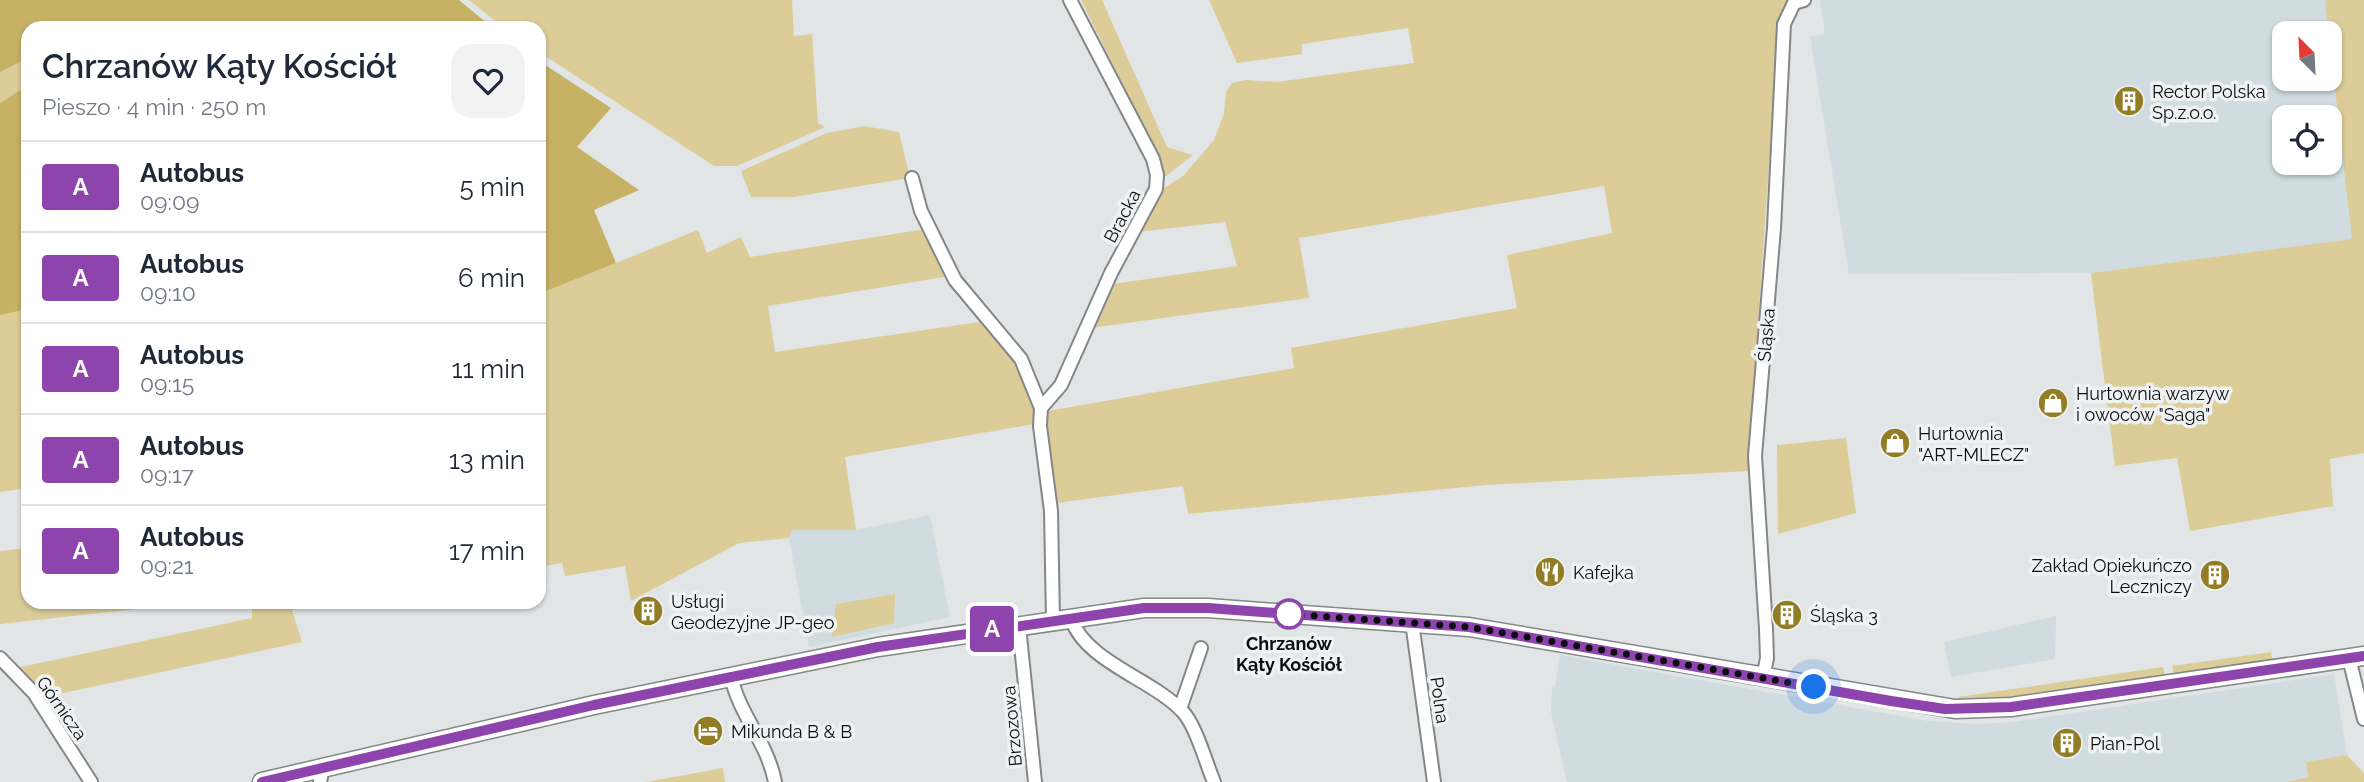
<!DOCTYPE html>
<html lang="pl">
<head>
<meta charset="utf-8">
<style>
	body { margin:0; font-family:Raleway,sans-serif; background:#f2f2f3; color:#1f2937; height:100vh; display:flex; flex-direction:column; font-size:26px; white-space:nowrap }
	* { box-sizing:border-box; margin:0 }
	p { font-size:23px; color:#747a83 }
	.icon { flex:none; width:38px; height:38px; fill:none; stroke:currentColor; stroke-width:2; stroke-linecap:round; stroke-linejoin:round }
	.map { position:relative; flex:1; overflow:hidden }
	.details { position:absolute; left:21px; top:21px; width:525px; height:588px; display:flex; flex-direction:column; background:#fff; border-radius:21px; box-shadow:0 2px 5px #0004 }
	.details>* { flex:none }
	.badge { padding:0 14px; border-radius:5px; font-size:24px; line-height:46px }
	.needle { width:46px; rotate:336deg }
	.buttons { position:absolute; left:2272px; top:21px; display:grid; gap:14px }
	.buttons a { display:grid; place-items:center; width:70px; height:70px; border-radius:14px; background:#fff; box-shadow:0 2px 5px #0004; font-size:35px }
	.you { position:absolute; width:35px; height:35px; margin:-18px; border:5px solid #fff; border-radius:50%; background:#1a73e8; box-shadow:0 0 0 10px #1a73e833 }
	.map>.badge { position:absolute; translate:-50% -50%; box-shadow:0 0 0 4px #fff }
	.round { display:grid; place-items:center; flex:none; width:74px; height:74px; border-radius:21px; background:#f2f2f3 }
	.head { display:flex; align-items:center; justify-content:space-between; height:119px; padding:0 21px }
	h1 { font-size:33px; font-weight:600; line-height:52px }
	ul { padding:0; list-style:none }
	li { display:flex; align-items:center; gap:21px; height:91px; padding:0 21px; border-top:2px solid #e0e1e3 }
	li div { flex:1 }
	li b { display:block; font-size:26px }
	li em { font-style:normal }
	li .badge { min-width:77px; font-weight:700; text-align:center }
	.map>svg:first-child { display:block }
</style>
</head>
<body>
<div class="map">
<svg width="2364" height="782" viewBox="0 0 2364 782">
	<rect width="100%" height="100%" fill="#e2e5e6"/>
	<path fill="#d0dce0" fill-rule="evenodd" d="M1820,0H2326L2353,239L2091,273L1849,274L1810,37L1825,34ZM2284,33H2329V79H2284ZM2284,117H2329V163H2284Z
		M930,515L950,617L809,647L789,538L791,530H856Z
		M2056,616L2055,659L1951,677L1944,642Z
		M1560,655L1928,721L1978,724L2014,722L2334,674L2347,755L2307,762L2308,777L2286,782H1567L1551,712L1552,687H1555Z"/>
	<path fill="#dbcc98" d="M469,0H792L794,36L812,34L818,123L825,127L737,166H714L539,52V28H504Z
		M1081,0H1102L1167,147L1193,155L1160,181L1155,150Z
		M1209,0H1789L1779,18L1748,471L1486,485L1188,514L1183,486L1056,503L1044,427L1048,411L1294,368L1291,348L1517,308L1507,255L1612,233L1604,186L1299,238L1309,298L1091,328L1113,284L1237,266L1225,222L1137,232L1158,192L1183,176L1214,140L1224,114L1226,92L1232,83L1246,80L1277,82L1414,63L1408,28L1302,44V54L1237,63Z
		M2325,0H2364V453L2330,459L2333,506L2190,531L2177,458L2115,466L2091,273L2352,239Z
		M28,58V85L0,103V72Z
		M864,126L899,132L910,178L793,197H751L741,171L827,133Z
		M926,229L950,276L768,306L775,352L986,321C1010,349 1038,384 1034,424L845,457L856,530H792L789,538L739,543L631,601L625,566L565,576L562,563L539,567V294L698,230L707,253L741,237L750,257Z
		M28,309V488L0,492V315Z
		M1846,438L1856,513L1778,534L1777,445Z
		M28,548V602H201L0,624V551Z
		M895,594L894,623L832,637L836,604Z
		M252,602H339L292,610L302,642L45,697L16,668L252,618Z
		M2271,652L2273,663L2174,677L2172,666Z
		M2163,667L2166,679L1996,702H1963L1958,697Z
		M2347,755L2364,773V782H2286L2308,777L2306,762Z
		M723,768L725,782H646Z"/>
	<path fill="#c6b165" d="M0,0H459L493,28H28V58L0,72Z
		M539,61L611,108L577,147L639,190L594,210L616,263L539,294Z
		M28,85V309L0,315V103Z"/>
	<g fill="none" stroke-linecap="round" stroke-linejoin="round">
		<g stroke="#848788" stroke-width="16">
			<path id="street" d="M912,178L921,211L955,280L1021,359L1041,408
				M1071,618C1085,662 1153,679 1183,712C1196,726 1206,763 1214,782
				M1053,621L1051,511L1040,426L1041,408L1061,385L1111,273L1156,189L1157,175L1153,159L1070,0
				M1412,622L1434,782
				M1019,626L1035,782
				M0,658L34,693L91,782
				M2349,658L2364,719
				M731,676C739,715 767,741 775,782
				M1763,678L1767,658L1766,629L1755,456L1774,228L1784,24L1794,3L1804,0
				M1180,709L1201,648
				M320,782L323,767"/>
		</g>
		<g stroke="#848788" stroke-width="21">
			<path id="secondary" d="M262,782L594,705L878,647L1144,608H1208L1469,627L1955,709L2011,707L2364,656"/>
		</g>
		<use href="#street" stroke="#fff" stroke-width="12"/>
		<use href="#secondary" stroke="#fff" stroke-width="18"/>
	</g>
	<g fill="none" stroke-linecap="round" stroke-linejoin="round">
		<g stroke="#fff" stroke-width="16">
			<path id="line" d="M262,782L594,705L878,647L1144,608H1208L1469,627L1891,701L1945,709L2011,707L2364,656"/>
		</g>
		<use href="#line" stroke="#8e44ad" stroke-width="10"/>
		<path stroke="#0c0d0e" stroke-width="7" stroke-dasharray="0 12.6" d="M1289,614L1469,627L1814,687"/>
	</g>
	<defs>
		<g id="building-disc" transform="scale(1.575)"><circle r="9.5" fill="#937d24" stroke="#eff2f3"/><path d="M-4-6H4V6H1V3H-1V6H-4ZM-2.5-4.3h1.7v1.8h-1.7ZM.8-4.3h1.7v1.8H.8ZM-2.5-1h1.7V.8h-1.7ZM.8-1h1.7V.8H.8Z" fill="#fff"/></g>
		<g id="shop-disc" transform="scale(1.575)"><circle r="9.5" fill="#937d24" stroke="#eff2f3"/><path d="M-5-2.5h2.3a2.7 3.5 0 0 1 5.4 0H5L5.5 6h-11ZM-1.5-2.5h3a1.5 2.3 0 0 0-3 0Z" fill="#fff"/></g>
		<g id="restaurant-disc" transform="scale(1.575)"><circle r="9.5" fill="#937d24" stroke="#eff2f3"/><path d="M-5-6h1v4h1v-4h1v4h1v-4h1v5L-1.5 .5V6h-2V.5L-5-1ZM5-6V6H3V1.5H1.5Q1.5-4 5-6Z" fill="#fff"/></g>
		<g id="hotel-disc" transform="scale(1.575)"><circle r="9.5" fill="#937d24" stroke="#eff2f3"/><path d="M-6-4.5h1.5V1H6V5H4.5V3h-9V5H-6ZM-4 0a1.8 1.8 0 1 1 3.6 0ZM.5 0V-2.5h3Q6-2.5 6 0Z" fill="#fff"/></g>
	</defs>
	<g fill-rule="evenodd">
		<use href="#building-disc" x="2129" y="101"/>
		<use href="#shop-disc" x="2053" y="403"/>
		<use href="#shop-disc" x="1895" y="443"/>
		<use href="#restaurant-disc" x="1550" y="572"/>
		<use href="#building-disc" x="2215" y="575"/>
		<use href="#building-disc" x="648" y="611"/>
		<use href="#building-disc" x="1787" y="615"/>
		<use href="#hotel-disc" x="708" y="731"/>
		<use href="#building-disc" x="2067" y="743"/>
	</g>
	<circle fill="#fff" stroke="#8e44ad" stroke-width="3.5" cx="1289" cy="614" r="14"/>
	<g text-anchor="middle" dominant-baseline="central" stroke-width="7" stroke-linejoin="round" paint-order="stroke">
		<g font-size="18" fill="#0c0d0e" stroke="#eff2f3" text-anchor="start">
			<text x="2152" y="91">Rector Polska<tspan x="2152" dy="21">Sp.z.o.o.</tspan></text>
			<text x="2076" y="393">Hurtownia warzyw<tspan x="2076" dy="21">i owoców "Saga"</tspan></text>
			<text x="1918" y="433">Hurtownia<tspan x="1918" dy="21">"ART-MLECZ"</tspan></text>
			<text x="2192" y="565" text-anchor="end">Zakład Opiekuńczo<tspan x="2192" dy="21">Leczniczy</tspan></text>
			<text x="1573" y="572">Kafejka</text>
			<text x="671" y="601">Usługi<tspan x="671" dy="21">Geodezyjne JP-geo</tspan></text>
			<text x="1810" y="615">Śląska 3</text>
			<text x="731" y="731">Mikunda B &amp; B</text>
			<text x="2090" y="743">Pian-Pol</text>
		</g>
		<g font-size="18" fill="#0c0d0e" stroke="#eff2f3">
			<text transform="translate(1122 216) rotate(-62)">Bracka</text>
			<text transform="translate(1766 335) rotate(-85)">Śląska</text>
			<text transform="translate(1440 700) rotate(82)">Polna</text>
			<text transform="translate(62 708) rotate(55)">Górnicza</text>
			<text transform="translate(1012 726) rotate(-95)">Brzozowa</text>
		</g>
		<g font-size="18" font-weight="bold" fill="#0c0d0e" stroke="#eff2f3">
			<text x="1289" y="643">Chrzanów<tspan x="1289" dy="21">Kąty Kościół</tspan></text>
		</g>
	</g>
</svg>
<div class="buttons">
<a><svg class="needle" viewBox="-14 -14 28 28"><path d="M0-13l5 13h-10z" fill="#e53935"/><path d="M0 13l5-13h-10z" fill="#747a83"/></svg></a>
<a><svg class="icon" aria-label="locate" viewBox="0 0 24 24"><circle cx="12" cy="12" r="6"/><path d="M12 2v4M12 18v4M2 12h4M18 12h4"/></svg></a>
</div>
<div class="you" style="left:1814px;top:687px"></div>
<b class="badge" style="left:992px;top:629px;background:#8e44ad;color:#fff">A</b>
<section class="details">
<div class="head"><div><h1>Chrzanów Kąty Kościół</h1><p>Pieszo · 4 min · 250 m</p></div><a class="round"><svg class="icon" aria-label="heart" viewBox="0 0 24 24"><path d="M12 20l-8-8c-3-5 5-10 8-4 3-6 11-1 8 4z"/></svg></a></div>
<ul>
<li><span class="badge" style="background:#8e44ad;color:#fff">A</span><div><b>Autobus</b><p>09:09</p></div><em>5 min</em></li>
<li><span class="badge" style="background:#8e44ad;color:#fff">A</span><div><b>Autobus</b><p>09:10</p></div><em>6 min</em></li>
<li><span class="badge" style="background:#8e44ad;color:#fff">A</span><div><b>Autobus</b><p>09:15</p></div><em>11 min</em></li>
<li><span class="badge" style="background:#8e44ad;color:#fff">A</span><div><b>Autobus</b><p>09:17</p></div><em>13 min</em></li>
<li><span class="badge" style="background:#8e44ad;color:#fff">A</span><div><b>Autobus</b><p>09:21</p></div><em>17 min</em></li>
</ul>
</section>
</div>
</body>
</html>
